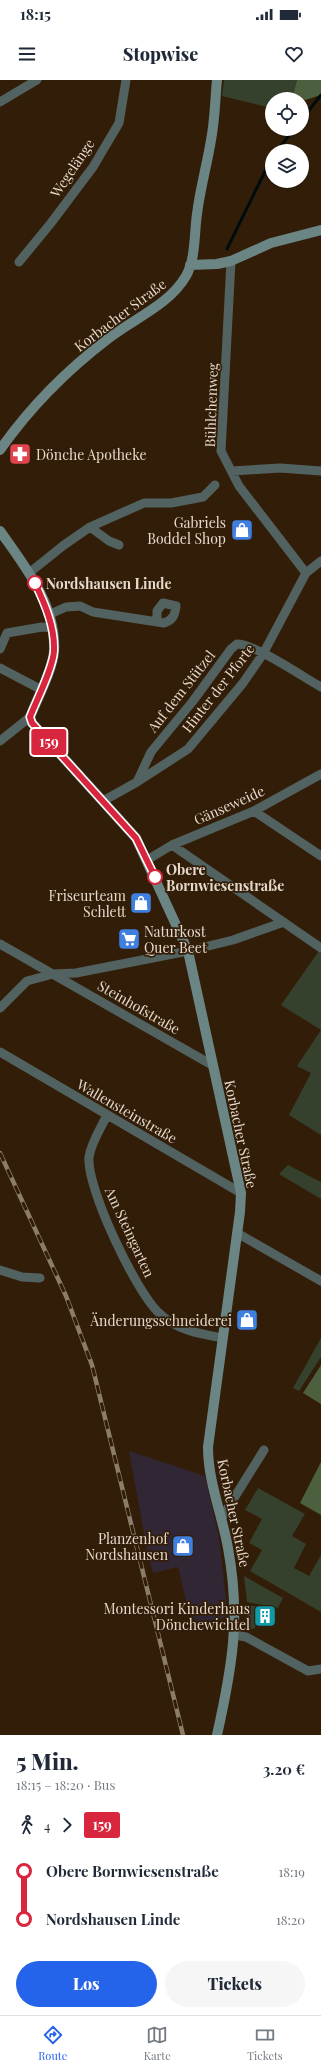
<!DOCTYPE html>
<html lang="de">
<head>
<meta charset="utf-8">
<style>
	body { margin:0; font-family:"Playfair Display",serif; background:#f6f6f7; color:#1f2937; height:100vh; display:flex; flex-direction:column; font-size:15px; white-space:nowrap }
	* { box-sizing:border-box; margin:0 }
	p { font-size:13px; color:#747a83 }
	.icon { flex:none; width:22px; height:22px; fill:none; stroke:currentColor; stroke-width:2; stroke-linecap:round; stroke-linejoin:round }
	.map { position:relative; height:1655px; overflow:hidden }
	.panel { display:flex; flex-direction:column; background:#fff; flex:1 }
	.panel>* { flex:none }
	.badge { padding:0 8px; border-radius:3px; font-size:14px; line-height:26px }
	.controls { position:absolute; left:265px; top:12px; display:grid; gap:8px }
	.controls a { display:grid; place-items:center; width:44px; height:44px; border-radius:50%; background:#fff; box-shadow:0 1px 3px #0004; font-size:20px }
	.map>.badge { position:absolute; translate:-50% -50%; box-shadow:0 0 0 2px #fff }
	.legs { display:flex; align-items:center; gap:6px; height:44px; padding:0 16px; font-size:13px }
	.legs p { margin-inline-start:auto }
	.head { display:flex; align-items:center; justify-content:space-between; height:68px; padding:0 16px }
	h1 { font-size:22px; font-weight:800; line-height:30px }
	.button { display:flex; gap:8px; margin-top:auto; padding:8px 16px }
	.button a { flex:1; height:46px; border-radius:24px; background:#2563eb; color:#fff; font-size:16px; font-weight:800; line-height:46px; text-align:center }
	.button a+a { background:#f6f6f7; color:#1f2937 }
	ul { padding:0 16px; list-style:none }
	li { display:flex; align-items:center; gap:14px; height:48px; font-size:15px }
	li i { display:grid; place-items:center; width:6px; height:100%; margin:0 5px; background:currentColor }
	li i::after { content:''; width:10px; height:10px; margin:-5px; border:3px solid; border-radius:50%; background:#fff }
	li p { margin-inline-start:auto }
	li:first-child i { background:linear-gradient(#0000 50%,currentColor 0) }
	li:last-child i { background:linear-gradient(currentColor 50%,#0000 0) }
	.status { display:flex; justify-content:space-between; align-items:center; height:28px; padding:0 20px; background:#fff; direction:ltr }
	.status svg { height:11px; fill:currentColor }
	header { display:flex; justify-content:space-between; align-items:center; height:52px; padding:0 16px; background:#fff; font-size:18px; font-weight:800 }
	.tab-bar { display:flex; justify-content:space-around; align-items:center; height:56px; border-top:1px solid #e0e1e3; background:#fff; font-size:11px; color:#747a83 }
	.tab-bar a { display:grid; justify-items:center; gap:2px }
	.tab-bar .selected { color:#2563eb }
	.map>svg:first-child { display:block }
</style>
</head>
<body>
<div class="status"><b>18:15</b><svg viewBox="0 0 49 12"><path d="M0 12V9h3v3zM5 12V6h3v6zM10 12V3h3v9zM15 12V0h3v12zM26 1h20v11H26zM47 4h2v5h-2z"/></svg></div>
<header><svg class="icon" aria-label="menu" viewBox="0 0 24 24"><path d="M4 6h16M4 12h16M4 18h16"/></svg>Stopwise<svg class="icon" aria-label="heart" viewBox="0 0 24 24"><path d="M12 20l-8-8c-3-5 5-10 8-4 3-6 11-1 8 4z"/></svg></header>
<div class="map">
<svg width="321" height="1655" viewBox="0 0 321 1655">
	<rect width="100%" height="100%" fill="#321e08"/>
	<path fill="#312634" d="M129,1371L205,1396L219,1457L228,1537L199,1544L189,1533L178,1487L153,1493L148,1475Z"/>
	<path fill="#35412c" d="M224,0H297L292,19H272V28L222,16Z
		M321,868V1055L289,1035L311,993L297,986L321,950L281,925Z
		M288,1085L321,1102V1119L279,1094Z
		M321,1258V1277L299,1311L293,1308Z
		M258,1408L305,1434L292,1456L306,1464L294,1488L309,1496L321,1475V1532L250,1491L262,1470L249,1463L262,1439L245,1430Z
		M244,1496L283,1518L278,1528L247,1522Z
		M247,1525L259,1527L254,1539L257,1540L255,1548L249,1550L245,1548Z"/>
	<path fill="#4c5f3e" d="M297,0H321V15L302,21V19H292Z
		M321,1285V1324L303,1313Z
		M321,1382V1435L300,1423Z"/>
	<g fill="none" stroke-linecap="round" stroke-linejoin="round">
		<path stroke="#000b0e" stroke-width="3" d="M302,39L321,15
			M277,71L294,49
			M227,169L272,77"/>
		<path stroke="#516261" stroke-width="9" d="M0,22L37,0
			M231,181L221,371L239,406L306,493
			M19,182L51,143L93,87L119,43L126,0
			M232,391L280,388L321,391
			M90,447L109,461L119,465
			M29,493L64,465L90,447L144,423H171L203,417L215,405
			M48,535L66,527L80,526L93,532L164,543C173,540 175,535 176,526L163,523L157,531V541
			M0,569L7,553L42,547L51,548
			M0,588L40,609
			M0,661L30,637
			M137,702L151,672L193,621L231,569L237,564C255,564 303,597 321,607
			M103,721L137,702L188,669L243,603L263,574L306,493L321,481
			M254,731L321,776
			M172,765L321,868
			M147,780L172,765L254,731L321,694
			M0,864L212,985
			M0,928L27,901L53,894L76,893L188,871L233,860L284,842
			M0,972L241,1113
			M107,1035C101,1048 91,1063 89,1077C86,1107 136,1212 159,1233C176,1250 200,1254 223,1258
			M237,1153L321,1201
			M0,1190L22,1197L40,1198
			M221,1439L264,1370
			M235,1555L246,1557L308,1591L321,1589"/>
		<path stroke="#6a8584" stroke-width="10" d="M190,185L217,184L231,181L271,163L321,150
			M0,370C30,327 67,290 109,258C135,238 169,225 186,196C196,178 194,154 197,134C200,109 207,85 211,60C215,40 215,20 217,0
			M0,451C24,485 57,526 54,571C53,589 37,619 30,637L32,643L136,758L188,871L241,1113L240,1132L208,1367C208,1402 222,1434 228,1468C241,1538 232,1588 217,1655"/>
		<g stroke="#8c7c6a" stroke-width="4.5">
			<path id="rail" d="M0,1073L66,1216L92,1285L183,1655"/>
		</g>
		<use href="#rail" stroke="#321e08" stroke-width="3" stroke-dasharray="9" stroke-linecap="butt"/>
	</g>
	<g fill="none" stroke-linecap="round" stroke-linejoin="round">
		<g stroke="#fff" stroke-width="9">
			<path id="line-1" d="M35,503C45,524 55,547 54,571C53,588 37,619 30,637L32,643L136,758L155,797"/>
		</g>
		<use href="#line-1" stroke="#d7263d" stroke-width="6"/>
	</g>
	<defs>
		<g id="pharmacy-square" transform="scale(1.15)"><rect x="-9" y="-9" width="18" height="18" rx="4" fill="#e0444e" stroke="#321e08"/><path d="M-2-6h4v4h4v4h-4v4h-4v-4h-4v-4h4Z" fill="#fff"/></g>
		<g id="shop-square" transform="scale(1.15)"><rect x="-9" y="-9" width="18" height="18" rx="4" fill="#3f7fe0" stroke="#321e08"/><path d="M-5-2.5h2.3a2.7 3.5 0 0 1 5.4 0H5L5.5 6h-11ZM-1.5-2.5h3a1.5 2.3 0 0 0-3 0Z" fill="#fff"/></g>
		<g id="supermarket-square" transform="scale(1.15)"><rect x="-9" y="-9" width="18" height="18" rx="4" fill="#3f7fe0" stroke="#321e08"/><path d="M-6-5.5h2.5l.6 2H6L4.5 2H-2.5L-4.4-4H-6ZM-1.5 3.2a1.3 1.3 0 1 0 .1 0ZM3 3.2a1.3 1.3 0 1 0 .1 0Z" fill="#fff"/></g>
		<g id="building-square" transform="scale(1.15)"><rect x="-9" y="-9" width="18" height="18" rx="4" fill="#0f9aa8" stroke="#321e08"/><path d="M-4-6H4V6H1V3H-1V6H-4ZM-2.5-4.3h1.7v1.8h-1.7ZM.8-4.3h1.7v1.8H.8ZM-2.5-1h1.7V.8h-1.7ZM.8-1h1.7V.8H.8Z" fill="#fff"/></g>
	</defs>
	<g fill-rule="evenodd">
		<use href="#pharmacy-square" x="20" y="374"/>
		<use href="#shop-square" x="242" y="450"/>
		<use href="#shop-square" x="141" y="823"/>
		<use href="#supermarket-square" x="129" y="859"/>
		<use href="#shop-square" x="247" y="1240"/>
		<use href="#shop-square" x="183" y="1466"/>
		<use href="#building-square" x="265" y="1536"/>
	</g>
	<g fill="#fff" stroke="#d7263d" stroke-width="2">
		<circle cx="35" cy="503" r="7"/>
		<circle cx="155" cy="797" r="7"/>
	</g>
	<g text-anchor="middle" dominant-baseline="central" stroke-width="3.5" stroke-linejoin="round" paint-order="stroke">
		<g font-size="14" fill="#e6d9cc" stroke="#321e08">
			<text transform="translate(72 88) rotate(-56)">Wegelänge</text>
			<text transform="translate(120 235) rotate(-37)">Korbacher Straße</text>
			<text transform="translate(211 325) rotate(-88)">Bühlchenweg</text>
			<text transform="translate(218 608) rotate(-52)">Hinter der Pforte</text>
			<text transform="translate(181 611) rotate(-52)">Auf dem Stützel</text>
			<text transform="translate(229 725) rotate(-24)">Gänseweide</text>
			<text transform="translate(139 927) rotate(30)">Steinhofstraße</text>
			<text transform="translate(127 1031) rotate(30)">Wallensteinstraße</text>
			<text transform="translate(241 1054) rotate(78)">Korbacher Straße</text>
			<text transform="translate(130 1152) rotate(65)">Am Steingarten</text>
			<text transform="translate(234 1433) rotate(78)">Korbacher Straße</text>
		</g>
		<g font-size="14" fill="#e6d9cc" stroke="#321e08" text-anchor="end">
			<text x="36" y="374" text-anchor="start">Dönche Apotheke</text>
			<text x="226" y="442">Gabriels<tspan x="226" dy="16">Boddel Shop</tspan></text>
			<text x="126" y="815">Friseurteam<tspan x="126" dy="16">Schlett</tspan></text>
			<text x="144" y="851" text-anchor="start">Naturkost<tspan x="144" dy="16">Quer Beet</tspan></text>
			<text x="232" y="1240">Änderungsschneiderei</text>
			<text x="168" y="1458">Planzenhof<tspan x="168" dy="16">Nordshausen</tspan></text>
			<text x="250" y="1528">Montessori Kinderhaus<tspan x="250" dy="16">Dönchewichtel</tspan></text>
		</g>
		<g font-size="14" font-weight="bold" fill="#e6d9cc" stroke="#321e08" text-anchor="start">
			<text x="46" y="503">Nordshausen Linde</text>
			<text x="166" y="789">Obere<tspan x="166" dy="16">Bornwiesenstraße</tspan></text>
		</g>
	</g>
</svg>
<div class="controls">
<a><svg class="icon" aria-label="locate" viewBox="0 0 24 24"><circle cx="12" cy="12" r="6"/><path d="M12 2v4M12 18v4M2 12h4M18 12h4"/></svg></a>
<a><svg class="icon" aria-label="layers" viewBox="0 0 24 24"><path d="M12 4l9 5-9 5-9-5zM3 14l9 5 9-5"/></svg></a>
</div>
<b class="badge" style="left:49px;top:662px;background:#d7263d;color:#fff">159</b>
</div>
<section class="panel">
<div class="head"><div><h1>5 Min.</h1><p>18:15 – 18:20 · Bus</p></div><b>3.20 €</b></div>
<div class="legs"><svg class="icon" aria-label="walk" viewBox="0 0 24 24"><circle cx="13" cy="4" r="2"/><path d="M13 8l-2 6 4 7M11 14l-3 7M7 12l3-4h3l4 4"/></svg>4<svg class="icon" aria-label="forward" viewBox="0 0 24 24"><path d="M9 5l7 7-7 7"/></svg><b class="badge" style="background:#d7263d;color:#fff">159</b></div>
<ul>
<li><i style="color:#d7263d"></i><b>Obere Bornwiesenstraße</b><p>18:19</p></li>
<li><i style="color:#d7263d"></i><b>Nordshausen Linde</b><p>18:20</p></li>
</ul>
<div class="button"><a>Los</a><a>Tickets</a></div>
</section>
<nav class="tab-bar">
<a class="selected"><svg class="icon" aria-label="directions" viewBox="0 0 24 24"><path d="M12 3l9 9-9 9-9-9zM9 14v-3h6M13 9l2 2-2 2"/></svg>Route</a>
<a><svg class="icon" aria-label="map" viewBox="0 0 24 24"><path d="M3 6l6-2 6 2 6-2v14l-6 2-6-2-6 2zM9 4v14M15 6v14"/></svg>Karte</a>
<a><svg class="icon" aria-label="tickets" viewBox="0 0 24 24"><path d="M3 7h18v10H3zM15 7v10"/></svg>Tickets</a>
</nav>
</body>
</html>
